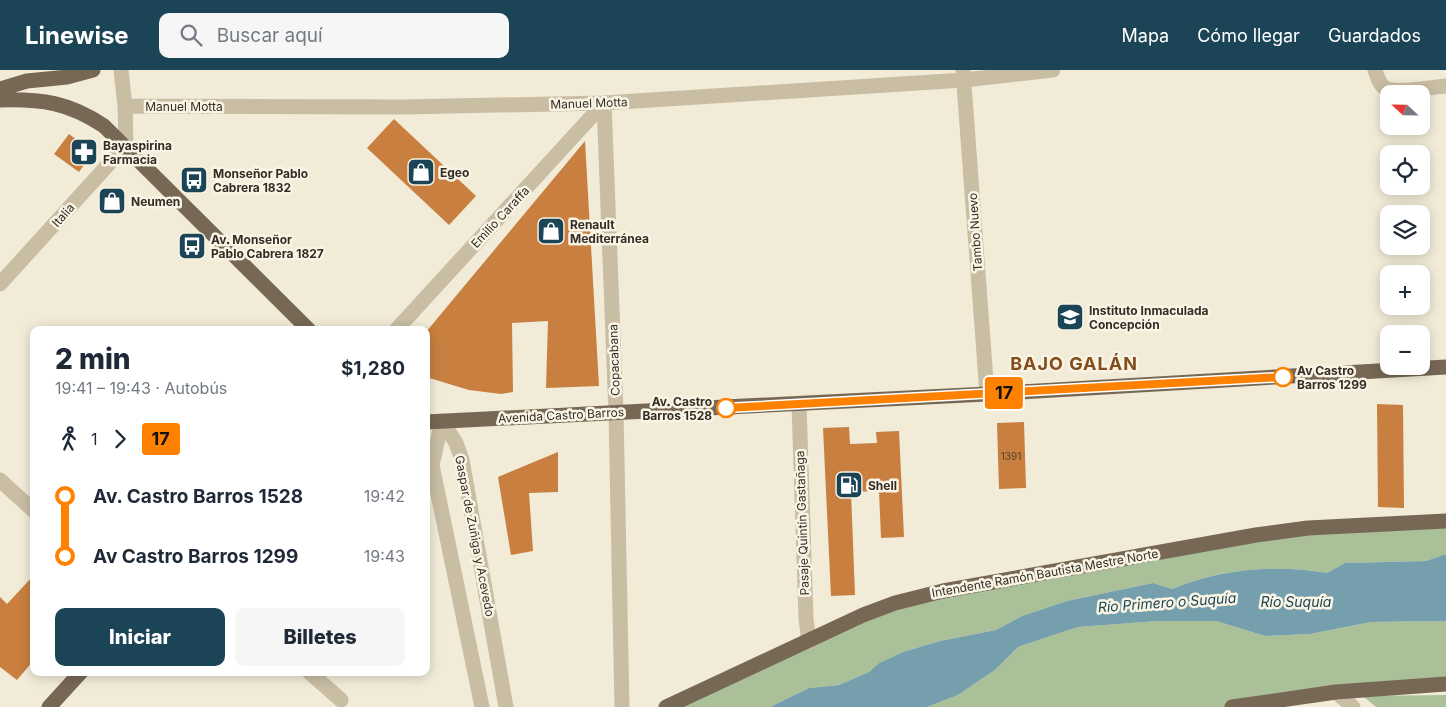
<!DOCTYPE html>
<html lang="es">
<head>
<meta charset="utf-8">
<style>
	body { margin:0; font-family:Inter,sans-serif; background:#f6f6f7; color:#1f2937; height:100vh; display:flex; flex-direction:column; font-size:19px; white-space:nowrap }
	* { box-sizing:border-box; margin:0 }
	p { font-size:16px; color:#747a83 }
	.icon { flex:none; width:28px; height:28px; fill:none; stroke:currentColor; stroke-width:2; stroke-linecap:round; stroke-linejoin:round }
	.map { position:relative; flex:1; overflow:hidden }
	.sheet { position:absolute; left:30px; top:256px; width:400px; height:350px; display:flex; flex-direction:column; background:#fff; border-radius:10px; box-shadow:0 2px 12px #0003 }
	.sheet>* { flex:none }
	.badge { padding:0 10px; border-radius:4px; font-size:18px; line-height:32px }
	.needle { width:32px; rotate:292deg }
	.tools { position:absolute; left:1380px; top:15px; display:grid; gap:10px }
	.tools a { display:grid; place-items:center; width:50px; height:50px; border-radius:10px; background:#fff; box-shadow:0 2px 12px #0003; font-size:25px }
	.map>.badge { position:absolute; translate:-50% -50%; box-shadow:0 0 0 2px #fff }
	.legs { display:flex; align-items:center; gap:8px; height:55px; padding:0 25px; font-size:16px }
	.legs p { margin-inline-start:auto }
	.head { display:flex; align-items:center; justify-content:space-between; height:85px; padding:0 25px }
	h1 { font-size:28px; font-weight:800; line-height:38px }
	.cta { display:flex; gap:10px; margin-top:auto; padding:10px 25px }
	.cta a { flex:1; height:58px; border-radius:10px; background:#1b4556; color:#fff; font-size:20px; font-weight:800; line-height:58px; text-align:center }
	.cta a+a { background:#f6f6f7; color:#1f2937 }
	ul { padding:0 25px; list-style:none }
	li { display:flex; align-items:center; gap:18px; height:60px; font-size:19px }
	li i { display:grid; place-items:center; width:8px; height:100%; margin:0 6px; background:currentColor }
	li i::after { content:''; width:12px; height:12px; margin:-6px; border:4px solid; border-radius:50%; background:#fff }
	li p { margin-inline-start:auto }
	li:first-child i { background:linear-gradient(#0000 50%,currentColor 0) }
	li:last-child i { background:linear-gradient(currentColor 50%,#0000 0) }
	header { display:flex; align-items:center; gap:30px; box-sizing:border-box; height:70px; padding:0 25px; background:#1b4556; color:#fff }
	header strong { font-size:24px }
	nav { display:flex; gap:28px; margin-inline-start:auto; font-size:18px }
	.search { width:350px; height:45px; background:#f6f6f7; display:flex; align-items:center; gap:12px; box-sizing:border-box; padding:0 18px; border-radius:10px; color:#747a83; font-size:19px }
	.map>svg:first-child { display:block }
</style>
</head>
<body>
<header>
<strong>Linewise</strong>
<div class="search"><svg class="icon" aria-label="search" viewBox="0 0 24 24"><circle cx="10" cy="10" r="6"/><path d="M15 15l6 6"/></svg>Buscar aquí</div>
<nav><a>Mapa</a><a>Cómo llegar</a><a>Guardados</a></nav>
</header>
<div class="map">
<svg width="1446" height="637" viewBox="0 0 1446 637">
	<rect width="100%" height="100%" fill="#f1ebd8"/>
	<path fill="#a9c098" d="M1446,451V484L1426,491L1345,493L1327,503C1279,494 1218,499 1172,519L1153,513L1067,531L1022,546L996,560L940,571L903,582L879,593L869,602L839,615L809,618L770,637H666L880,537L1256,465Z
		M1158,551H1216L1265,566L1310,564L1371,552L1446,551V614L1232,637H927L958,625L995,600L1018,577L1078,557Z
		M1446,625V637H1376L1363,626Z"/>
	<path fill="#769fae" d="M1446,484V551L1371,552L1310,564L1265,566L1216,551H1158L1078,557L1018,577L995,600L958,625L927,637H770L809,618L839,615L869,602L879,593L903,582L940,571L996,560L1022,546L1067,531L1153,513L1172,519C1219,499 1277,494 1327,503L1345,493L1426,491Z"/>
	<path fill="#c87f3f" d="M394,49L476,126L449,155L367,78Z
		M69,64L93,82L79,102L54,84Z
		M585,71L599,316L546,318L548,251L512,253L513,322L501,324L469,320L426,307V262Z
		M1377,334L1403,335L1404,438L1378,437Z
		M1024,352L1026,418L999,419L997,353Z
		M849,357L850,374L877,373L876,362L899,361L904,467L881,468L879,421L851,422L855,525L831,526L823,358Z
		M558,382V422L529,423L533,481L511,485L498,407Z
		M34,505V590L17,610L0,597V527L7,534Z"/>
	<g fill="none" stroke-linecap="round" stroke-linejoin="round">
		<path stroke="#c9bda4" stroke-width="15" d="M1375,0C1377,6 1379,14 1385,18C1395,24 1433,17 1446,16
			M963,1L987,324
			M604,33L616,343L622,637
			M125,36L403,37L604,33L964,10L1053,0
			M0,214L126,75L125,36L121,0
			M396,260L604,33
			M799,334L806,549L809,572
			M442,351L456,373L462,390L506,637
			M442,351L432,395L482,637
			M0,410L34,441
			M309,602L341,630
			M1336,622L1353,637"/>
		<path stroke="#776856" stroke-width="15" d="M0,19L27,11L67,7L93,0
			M0,30C42,29 68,32 104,56L309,260
			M426,352L987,324L1446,297
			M49,637L81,602
			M666,637L863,545L895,533L943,521L1256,465L1308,458L1446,451
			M1232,637L1336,622L1446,614"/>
	</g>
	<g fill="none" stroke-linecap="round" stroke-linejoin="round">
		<g stroke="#fff" stroke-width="11">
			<path id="line-1" d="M726,338L1283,307"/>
		</g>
		<use href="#line-1" stroke="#ff8100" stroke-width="8"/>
	</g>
	<defs>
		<g id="pharmacy-square" transform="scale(1.4375)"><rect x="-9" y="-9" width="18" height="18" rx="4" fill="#1b4556" stroke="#f9f4e4"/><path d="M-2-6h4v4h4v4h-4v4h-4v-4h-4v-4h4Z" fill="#fff"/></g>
		<g id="shop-square" transform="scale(1.4375)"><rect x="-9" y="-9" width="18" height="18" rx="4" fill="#1b4556" stroke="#f9f4e4"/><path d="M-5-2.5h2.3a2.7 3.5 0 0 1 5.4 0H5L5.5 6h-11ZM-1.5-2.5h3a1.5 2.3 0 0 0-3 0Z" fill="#fff"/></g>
		<g id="bus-square" transform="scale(1.4375)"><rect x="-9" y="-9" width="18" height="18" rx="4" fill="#1b4556" stroke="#f9f4e4"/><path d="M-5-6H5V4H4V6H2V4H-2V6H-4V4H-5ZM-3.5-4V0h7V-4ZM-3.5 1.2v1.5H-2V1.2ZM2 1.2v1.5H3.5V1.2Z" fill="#fff"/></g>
		<g id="school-square" transform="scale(1.4375)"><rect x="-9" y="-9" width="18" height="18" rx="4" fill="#1b4556" stroke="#f9f4e4"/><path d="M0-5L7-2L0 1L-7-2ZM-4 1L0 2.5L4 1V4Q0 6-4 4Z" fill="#fff"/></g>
		<g id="fuel-square" transform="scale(1.4375)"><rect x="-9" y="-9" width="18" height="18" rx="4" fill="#1b4556" stroke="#f9f4e4"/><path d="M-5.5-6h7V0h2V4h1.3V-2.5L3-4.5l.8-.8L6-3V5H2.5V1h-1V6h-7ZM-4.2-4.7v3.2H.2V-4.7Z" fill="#fff"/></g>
	</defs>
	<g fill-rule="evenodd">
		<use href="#pharmacy-square" x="84" y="82"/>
		<use href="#shop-square" x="421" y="102"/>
		<use href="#bus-square" x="194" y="110"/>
		<use href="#shop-square" x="112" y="131"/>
		<use href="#shop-square" x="551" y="161"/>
		<use href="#bus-square" x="192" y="176"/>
		<use href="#school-square" x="1070" y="247"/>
		<use href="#fuel-square" x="849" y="415"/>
	</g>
	<g fill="#fff" stroke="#ff8100" stroke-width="2.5">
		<circle cx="1283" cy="307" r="9"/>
		<circle cx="726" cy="338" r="9"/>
	</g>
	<g text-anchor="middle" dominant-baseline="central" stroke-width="5" stroke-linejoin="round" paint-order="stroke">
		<g font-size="10" fill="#59422c">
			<text x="1011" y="386">1391</text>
		</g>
		<g font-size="12" fill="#342d26" stroke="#f9f4e4">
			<text transform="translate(589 33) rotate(-2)">Manuel Motta</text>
			<text x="184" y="36">Manuel Motta</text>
			<text transform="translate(63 145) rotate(-48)">Italia</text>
			<text transform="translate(500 147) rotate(-47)">Emilio Caraffa</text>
			<text transform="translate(975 162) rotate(-94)">Tambo Nuevo</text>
			<text transform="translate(614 290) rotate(-92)">Copacabana</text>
			<text transform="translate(561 345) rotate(-3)">Avenida Castro Barros</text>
			<text transform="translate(802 453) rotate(-92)">Pasaje Quintín Gastañaga</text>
			<text transform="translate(475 466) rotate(79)">Gaspar de Zuñiga y Acevedo</text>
			<text transform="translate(1045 503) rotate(-10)">Intendente Ramón Bautista Mestre Norte</text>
		</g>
		<g font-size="12" font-weight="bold" fill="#342d26" stroke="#f9f4e4" text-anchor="start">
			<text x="103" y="75">Bayaspirina<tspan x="103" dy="14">Farmacia</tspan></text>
			<text x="440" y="102">Egeo</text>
			<text x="213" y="103">Monseñor Pablo<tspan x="213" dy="14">Cabrera 1832</tspan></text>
			<text x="131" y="131">Neumen</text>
			<text x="570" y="154">Renault<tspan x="570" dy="14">Mediterránea</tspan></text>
			<text x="211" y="169">Av. Monseñor<tspan x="211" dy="14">Pablo Cabrera 1827</tspan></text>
			<text x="1089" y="240">Instituto Inmaculada<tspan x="1089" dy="14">Concepción</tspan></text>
			<text x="868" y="415">Shell</text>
		</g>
		<g font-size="12" font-weight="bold" fill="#342d26" stroke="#f9f4e4" text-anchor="start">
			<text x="1297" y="300">Av Castro<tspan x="1297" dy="14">Barros 1299</tspan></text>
			<text x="712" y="331" text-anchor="end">Av. Castro<tspan x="712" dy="14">Barros 1528</tspan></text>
		</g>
		<g font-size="14" font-style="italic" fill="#1b4556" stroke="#f9f4e4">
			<text x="1296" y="531">Río Suquía</text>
			<text transform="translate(1167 532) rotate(-4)">Río Primero o Suquía</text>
		</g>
		<g font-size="18" font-weight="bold" letter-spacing="1" fill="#844d1e" stroke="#f9f4e4">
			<text x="1074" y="293">BAJO GALÁN</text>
		</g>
	</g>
</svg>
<div class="tools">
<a><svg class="needle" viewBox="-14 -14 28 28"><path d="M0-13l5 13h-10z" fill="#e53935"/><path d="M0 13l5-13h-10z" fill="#747a83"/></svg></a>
<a><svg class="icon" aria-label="locate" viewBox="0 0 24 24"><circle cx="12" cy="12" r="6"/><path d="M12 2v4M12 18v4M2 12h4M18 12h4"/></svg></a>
<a><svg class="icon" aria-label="layers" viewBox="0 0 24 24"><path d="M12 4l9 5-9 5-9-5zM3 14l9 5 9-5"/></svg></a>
<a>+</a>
<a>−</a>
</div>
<b class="badge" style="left:1004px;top:323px;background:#ff8100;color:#111">17</b>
<section class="sheet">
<div class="head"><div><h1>2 min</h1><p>19:41 – 19:43 · Autobús</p></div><b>$1,280</b></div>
<div class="legs"><svg class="icon" aria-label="walk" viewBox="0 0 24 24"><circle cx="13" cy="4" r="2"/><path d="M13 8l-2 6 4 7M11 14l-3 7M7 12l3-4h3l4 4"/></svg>1<svg class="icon" aria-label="forward" viewBox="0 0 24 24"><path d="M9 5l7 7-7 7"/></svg><b class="badge" style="background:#ff8100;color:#111">17</b></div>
<ul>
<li><i style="color:#ff8100"></i><b>Av. Castro Barros 1528</b><p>19:42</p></li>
<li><i style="color:#ff8100"></i><b>Av Castro Barros 1299</b><p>19:43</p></li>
</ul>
<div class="cta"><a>Iniciar</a><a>Billetes</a></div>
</section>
</div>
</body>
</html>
